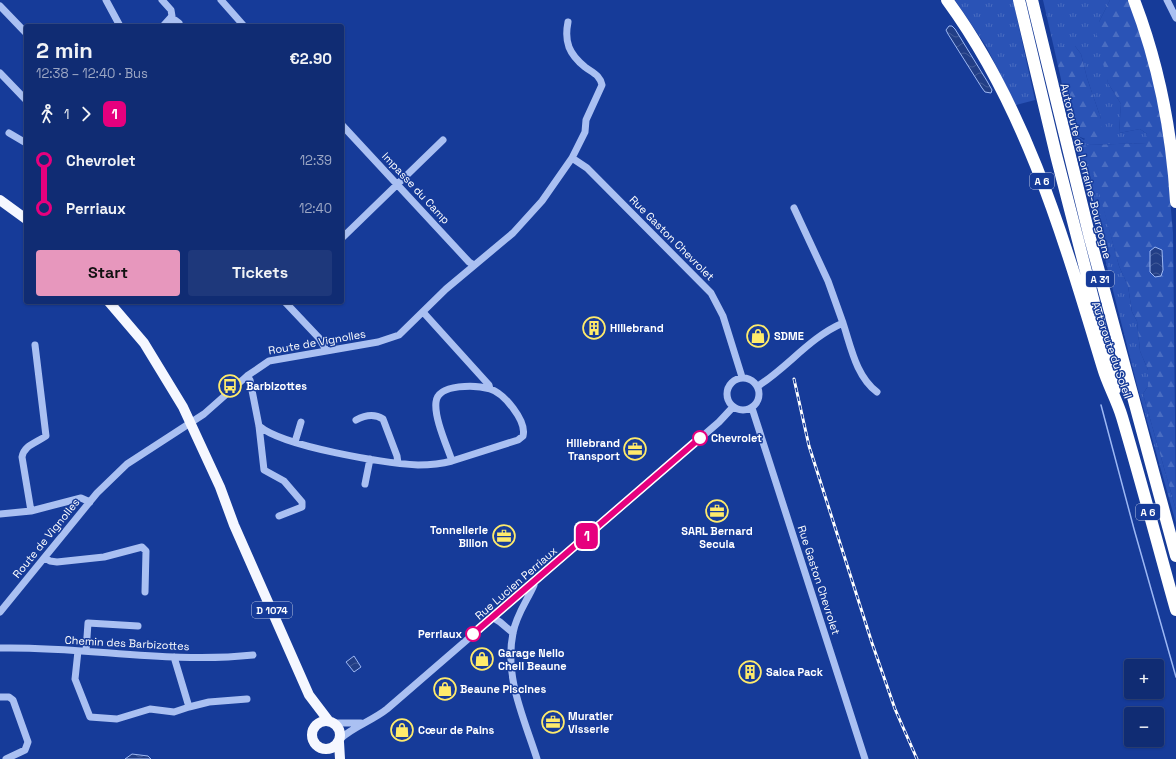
<!DOCTYPE html>
<html lang="en">
<head>
<meta charset="utf-8">
<style>
	body { margin:0; font-family:"Space Grotesk",sans-serif; background:#1e387b; color:#f1f3f6; height:100vh; display:flex; flex-direction:column; font-size:15px; white-space:nowrap }
	* { box-sizing:border-box; margin:0 }
	p { font-size:13px; color:#9ca7c4 }
	.icon { flex:none; width:22px; height:22px; fill:none; stroke:currentColor; stroke-width:2; stroke-linecap:round; stroke-linejoin:round }
	.map { position:relative; flex:1; overflow:hidden }
	.drawer { position:absolute; left:24px; top:24px; width:320px; height:280px; display:flex; flex-direction:column; background:#102c73; border-radius:4px; box-shadow:0 1px 3px #0004,0 0 0 1px #304885 }
	.drawer>* { flex:none }
	.badge { padding:0 8px; border-radius:6px; font-size:14px; line-height:26px }
	.buttons { position:absolute; left:1124px; top:659px; display:grid; gap:8px }
	.buttons a { display:grid; place-items:center; width:40px; height:40px; border-radius:4px; background:#102c73; box-shadow:0 1px 3px #0004,0 0 0 1px #304885; font-size:20px }
	.map>.badge { position:absolute; translate:-50% -50%; box-shadow:0 0 0 2px #fff }
	.legs { display:flex; align-items:center; gap:6px; height:44px; padding:0 12px; font-size:13px }
	.legs p { margin-inline-start:auto }
	.head { display:flex; align-items:center; justify-content:space-between; height:68px; padding:0 12px }
	h1 { font-size:22px; font-weight:700; line-height:30px }
	.cta { display:flex; gap:8px; margin-top:auto; padding:8px 12px }
	.cta a { flex:1; height:46px; border-radius:4px; background:#e797bd; color:#111; font-size:16px; font-weight:700; line-height:46px; text-align:center }
	.cta a+a { background:#1e387b; color:#f1f3f6 }
	ul { padding:0 12px; list-style:none }
	li { display:flex; align-items:center; gap:14px; height:48px; font-size:15px }
	li i { display:grid; place-items:center; width:6px; height:100%; margin:0 5px; background:currentColor }
	li i::after { content:''; width:10px; height:10px; margin:-5px; border:3px solid; border-radius:50%; background:#102c73 }
	li p { margin-inline-start:auto }
	li:first-child i { background:linear-gradient(#0000 50%,currentColor 0) }
	li:last-child i { background:linear-gradient(currentColor 50%,#0000 0) }
	.map>svg:first-child { display:block }
</style>
</head>
<body>
<div class="map">
<svg width="1176" height="759" viewBox="0 0 1176 759">
	<defs>
		<pattern id="grass-tufts" width="24" height="20" patternUnits="userSpaceOnUse"><rect width="24" height="20" fill="#2a53b6"/><path d="M3 7l-1-3M5 7V3M7 7l1-3M15 17l-1-3M17 17v-4M19 17l1-3" fill="none" stroke="#4a6dc1"/></pattern>
		<pattern id="forest-firs" width="22" height="20" patternUnits="userSpaceOnUse"><rect width="22" height="20" fill="#2a53b6"/><path d="M5 1l3.5 6h-7zM16 11l3.5 6h-7z" fill="#4a6dc1"/></pattern>
		<pattern id="water-waves" width="16" height="10" patternUnits="userSpaceOnUse"><rect width="16" height="10" fill="#223e86"/><path d="M0 5q4-4 8 0t8 0" fill="none" stroke="#435b98"/></pattern>
	</defs>
	<rect width="100%" height="100%" fill="#163b99"/>
	<path fill="url(#grass-tufts)" d="M955,0H1013L1035,100L1016,105L986,46Z
		M1043,0H1110L1099,22L1108,83L1121,104L1119,133L1140,129L1147,134V143L1087,145L1119,266L1128,286L1132,312L1137,321L1140,351L1148,370V386L1143,394L1176,510V523L1138,389L1073,133L1084,140L1101,119L1087,78L1081,54L1075,46L1054,48Z"/>
	<path fill="url(#forest-firs)" d="M1110,0H1129L1144,44L1153,78L1160,112L1167,165L1173,233L1176,510L1143,394L1148,386V370L1140,351L1137,321L1132,312L1128,286L1119,266L1086,145L1147,143V134L1140,129L1119,133L1121,104L1108,83L1096,36L1099,22Z
		M1065,46H1075L1081,54L1087,78L1101,119L1103,139C1090,141 1084,140 1073,133L1054,48Z"/>
	<path fill="url(#water-waves)" stroke="#9db8f4" d="M949,26H952L955,29L987,81L992,90L991,93L985,92L982,88L948,34L946,30Z
		M1155,247L1162,250L1163,270L1161,276L1155,277L1150,272V251Z
		M354,656L361,667L354,672L346,662Z
		M132,754L148,756L151,759H125Z"/>
	<g fill="none" stroke-linecap="round" stroke-linejoin="round">
		<path stroke="#9db8f4" stroke-width="1.5" d="M1101,405L1134,529L1176,677"/>
		<path stroke="#aac0f2" stroke-width="7" d="M106,0L120,26
			M162,0L171,10L172,16L163,26
			M221,0L244,26
			M1167,0L1176,18
			M0,6L26,33
			M170,20H175L179,23
			M568,22C564,42 569,54 585,67C593,73 600,75 602,85L586,120L585,132L572,158
			M0,73L26,100
			M342,125L469,262L474,265
			M9,133L26,143
			M342,238L443,140
			M285,302L319,338L326,350
			M423,312L489,385L490,389
			M843,323C851,347 856,376 877,392
			M247,376L250,380L259,426L264,470L284,481L302,502V507L279,516
			M727 394a16 16 0 1 1 32 0a16 16 0 1 1-32 0Z
			M758,386C788,367 810,337 843,323L828,281L794,208
			M752,408L865,759
			M356,420C365,415 374,413 383,419L397,456L398,463
			M259,426C284,447 384,463 418,465C430,465 441,464 452,461L518,440L523,436C527,421 504,393 490,389C477,385 438,383 436,402C434,418 447,446 452,461
			M295,442L301,422
			M365,484L370,459
			M31,511L22,457C24,445 36,443 46,436L35,345
			M0,514L31,511L81,498L90,502
			M45,558L50,561L57,562L104,557L142,547L146,551L145,592
			M532,583L534,585C527,601 516,615 513,633C504,677 524,718 537,759
			M0,612L97,493L127,464L204,414L247,376L269,361L378,342L399,335L446,289L513,233L542,201L572,158L587,168L711,293L723,316L742,377
			M492,617L500,622L513,633
			M0,648C84,646 168,664 253,655
			M78,651L75,679L90,717L117,719L150,709L174,712L189,707L174,657
			M86,651L88,623L138,626
			M0,697H9L13,700L28,742L25,750L6,759
			M189,707L209,702L247,699
			M335,723H361
			M340,739C354,726 372,721 387,709L719,422L733,407"/>
		<path stroke="#f5f7ff" stroke-width="10" d="M0,200L26,219
			M109,302L144,343L183,407L220,487L234,525L309,695L328,720
			M312 735a14 14 0 1 1 28 0a14 14 0 1 1-28 0Z
			M339,742L340,759"/>
		<path stroke="#fff" stroke-width="12" d="M947,0C1027,109 1064,240 1103,368C1108,385 1117,400 1122,417C1141,481 1158,546 1176,610
			M1019,0L1056,155L1116,388
			M1032,0L1090,238L1176,556
			M1134,0C1159,65 1172,133 1176,202"/>
		<g stroke="#fff" stroke-width="3">
			<path id="rail" d="M794,379L809,446L872,643L895,709L917,759"/>
		</g>
		<use href="#rail" stroke="#163b99" stroke-width="1.5" stroke-dasharray="4.5" stroke-linecap="butt"/>
	</g>
	<g fill="none" stroke-linecap="round" stroke-linejoin="round">
		<g stroke="#fff" stroke-width="9">
			<path id="line-1" d="M473,634L700,438"/>
		</g>
		<use href="#line-1" stroke="#e6007e" stroke-width="6"/>
	</g>
	<defs>
		<g id="building-ring" transform="scale(1.15)"><circle r="9.5" fill="#163b99" stroke="#ffeb6b" stroke-width="1.5"/><path d="M-4-6H4V6H1V3H-1V6H-4ZM-2.5-4.3h1.7v1.8h-1.7ZM.8-4.3h1.7v1.8H.8ZM-2.5-1h1.7V.8h-1.7ZM.8-1h1.7V.8H.8Z" fill="#ffeb6b"/></g>
		<g id="shop-ring" transform="scale(1.15)"><circle r="9.5" fill="#163b99" stroke="#ffeb6b" stroke-width="1.5"/><path d="M-5-2.5h2.3a2.7 3.5 0 0 1 5.4 0H5L5.5 6h-11ZM-1.5-2.5h3a1.5 2.3 0 0 0-3 0Z" fill="#ffeb6b"/></g>
		<g id="bus-ring" transform="scale(1.15)"><circle r="9.5" fill="#163b99" stroke="#ffeb6b" stroke-width="1.5"/><path d="M-5-6H5V4H4V6H2V4H-2V6H-4V4H-5ZM-3.5-4V0h7V-4ZM-3.5 1.2v1.5H-2V1.2ZM2 1.2v1.5H3.5V1.2Z" fill="#ffeb6b"/></g>
		<g id="office-ring" transform="scale(1.15)"><circle r="9.5" fill="#163b99" stroke="#ffeb6b" stroke-width="1.5"/><path d="M-6-3h4V-5.5h4V-3h4V5H-6ZM-1-4.5V-3h2v-1.5ZM-6 0V1H6V0Z" fill="#ffeb6b"/></g>
	</defs>
	<g fill-rule="evenodd">
		<use href="#building-ring" x="594" y="328"/>
		<use href="#shop-ring" x="758" y="336"/>
		<use href="#bus-ring" x="230" y="386"/>
		<use href="#office-ring" x="635" y="449"/>
		<use href="#office-ring" x="717" y="511"/>
		<use href="#office-ring" x="504" y="536"/>
		<use href="#shop-ring" x="482" y="659"/>
		<use href="#building-ring" x="750" y="672"/>
		<use href="#shop-ring" x="445" y="689"/>
		<use href="#office-ring" x="553" y="722"/>
		<use href="#shop-ring" x="402" y="730"/>
	</g>
	<g fill="#fff" stroke="#e6007e" stroke-width="2">
		<circle cx="700" cy="438" r="7"/>
		<circle cx="473" cy="634" r="7"/>
	</g>
	<g text-anchor="middle" dominant-baseline="central" stroke-width="3" stroke-linejoin="round" paint-order="stroke">
		<g fill="#163b99" stroke="#b9c4e0" stroke-width="1">
			<rect x="1030" y="173" width="24" height="16" rx="3"/>
			<rect x="1086" y="271" width="28" height="16" rx="3"/>
			<rect x="1136" y="504" width="24" height="16" rx="3"/>
			<rect x="252" y="602" width="40" height="16" rx="3"/>
		</g>
		<g font-size="10" font-weight="bold" fill="#fff">
			<text x="1042" y="181">A 6</text>
			<text x="1100" y="279">A 31</text>
			<text x="1148" y="512">A 6</text>
			<text x="272" y="610">D 1074</text>
		</g>
		<g font-size="11" fill="#fff" stroke="#163b99">
			<text transform="translate(1086 171) rotate(76)">Autoroute de Lorraine-Bourgogne</text>
			<text transform="translate(416 188) rotate(47)">Impasse du Camp</text>
			<text transform="translate(672 238) rotate(45)">Rue Gaston Chevrolet</text>
			<text transform="translate(317 342) rotate(-10)">Route de Vignolles</text>
			<text transform="translate(1112 350) rotate(71)">Autoroute du Soleil</text>
			<text transform="translate(46 538) rotate(-51)">Route de Vignolles</text>
			<text transform="translate(819 580) rotate(72)">Rue Gaston Chevrolet</text>
			<text transform="translate(516 583) rotate(-41)">Rue Lucien Perriaux</text>
			<text transform="translate(127 643) rotate(3)">Chemin des Barbizottes</text>
		</g>
		<g font-size="11" font-weight="bold" fill="#fff" stroke="#163b99" text-anchor="start">
			<text x="610" y="328">Hillebrand</text>
			<text x="774" y="336">SDME</text>
			<text x="246" y="386">Barbizottes</text>
			<text x="620" y="443" text-anchor="end">Hillebrand<tspan x="620" dy="13">Transport</tspan></text>
			<text x="488" y="530" text-anchor="end">Tonnellerie<tspan x="488" dy="13">Billon</tspan></text>
			<text x="717" y="531" text-anchor="middle">SARL Bernard<tspan x="717" dy="13">Secula</tspan></text>
			<text x="498" y="653">Garage Nello<tspan x="498" dy="13">Cheli Beaune</tspan></text>
			<text x="766" y="672">Saica Pack</text>
			<text x="460" y="689">Beaune Piscines</text>
			<text x="568" y="716">Muratier<tspan x="568" dy="13">Visserie</tspan></text>
			<text x="418" y="730">Cœur de Pains</text>
		</g>
		<g font-size="11" font-weight="bold" fill="#fff" stroke="#163b99" text-anchor="start">
			<text x="711" y="438">Chevrolet</text>
			<text x="462" y="634" text-anchor="end">Perriaux</text>
		</g>
	</g>
</svg>
<div class="buttons">
<a>+</a>
<a>−</a>
</div>
<b class="badge" style="left:587px;top:536px;background:#e6007e;color:#fff">1</b>
<section class="drawer">
<div class="head"><div><h1>2 min</h1><p>12:38 – 12:40 · Bus</p></div><b>€2.90</b></div>
<div class="legs"><svg class="icon" aria-label="walk" viewBox="0 0 24 24"><circle cx="13" cy="4" r="2"/><path d="M13 8l-2 6 4 7M11 14l-3 7M7 12l3-4h3l4 4"/></svg>1<svg class="icon" aria-label="forward" viewBox="0 0 24 24"><path d="M9 5l7 7-7 7"/></svg><b class="badge" style="background:#e6007e;color:#fff">1</b></div>
<ul>
<li><i style="color:#e6007e"></i><b>Chevrolet</b><p>12:39</p></li>
<li><i style="color:#e6007e"></i><b>Perriaux</b><p>12:40</p></li>
</ul>
<div class="cta"><a>Start</a><a>Tickets</a></div>
</section>
</div>
</body>
</html>
